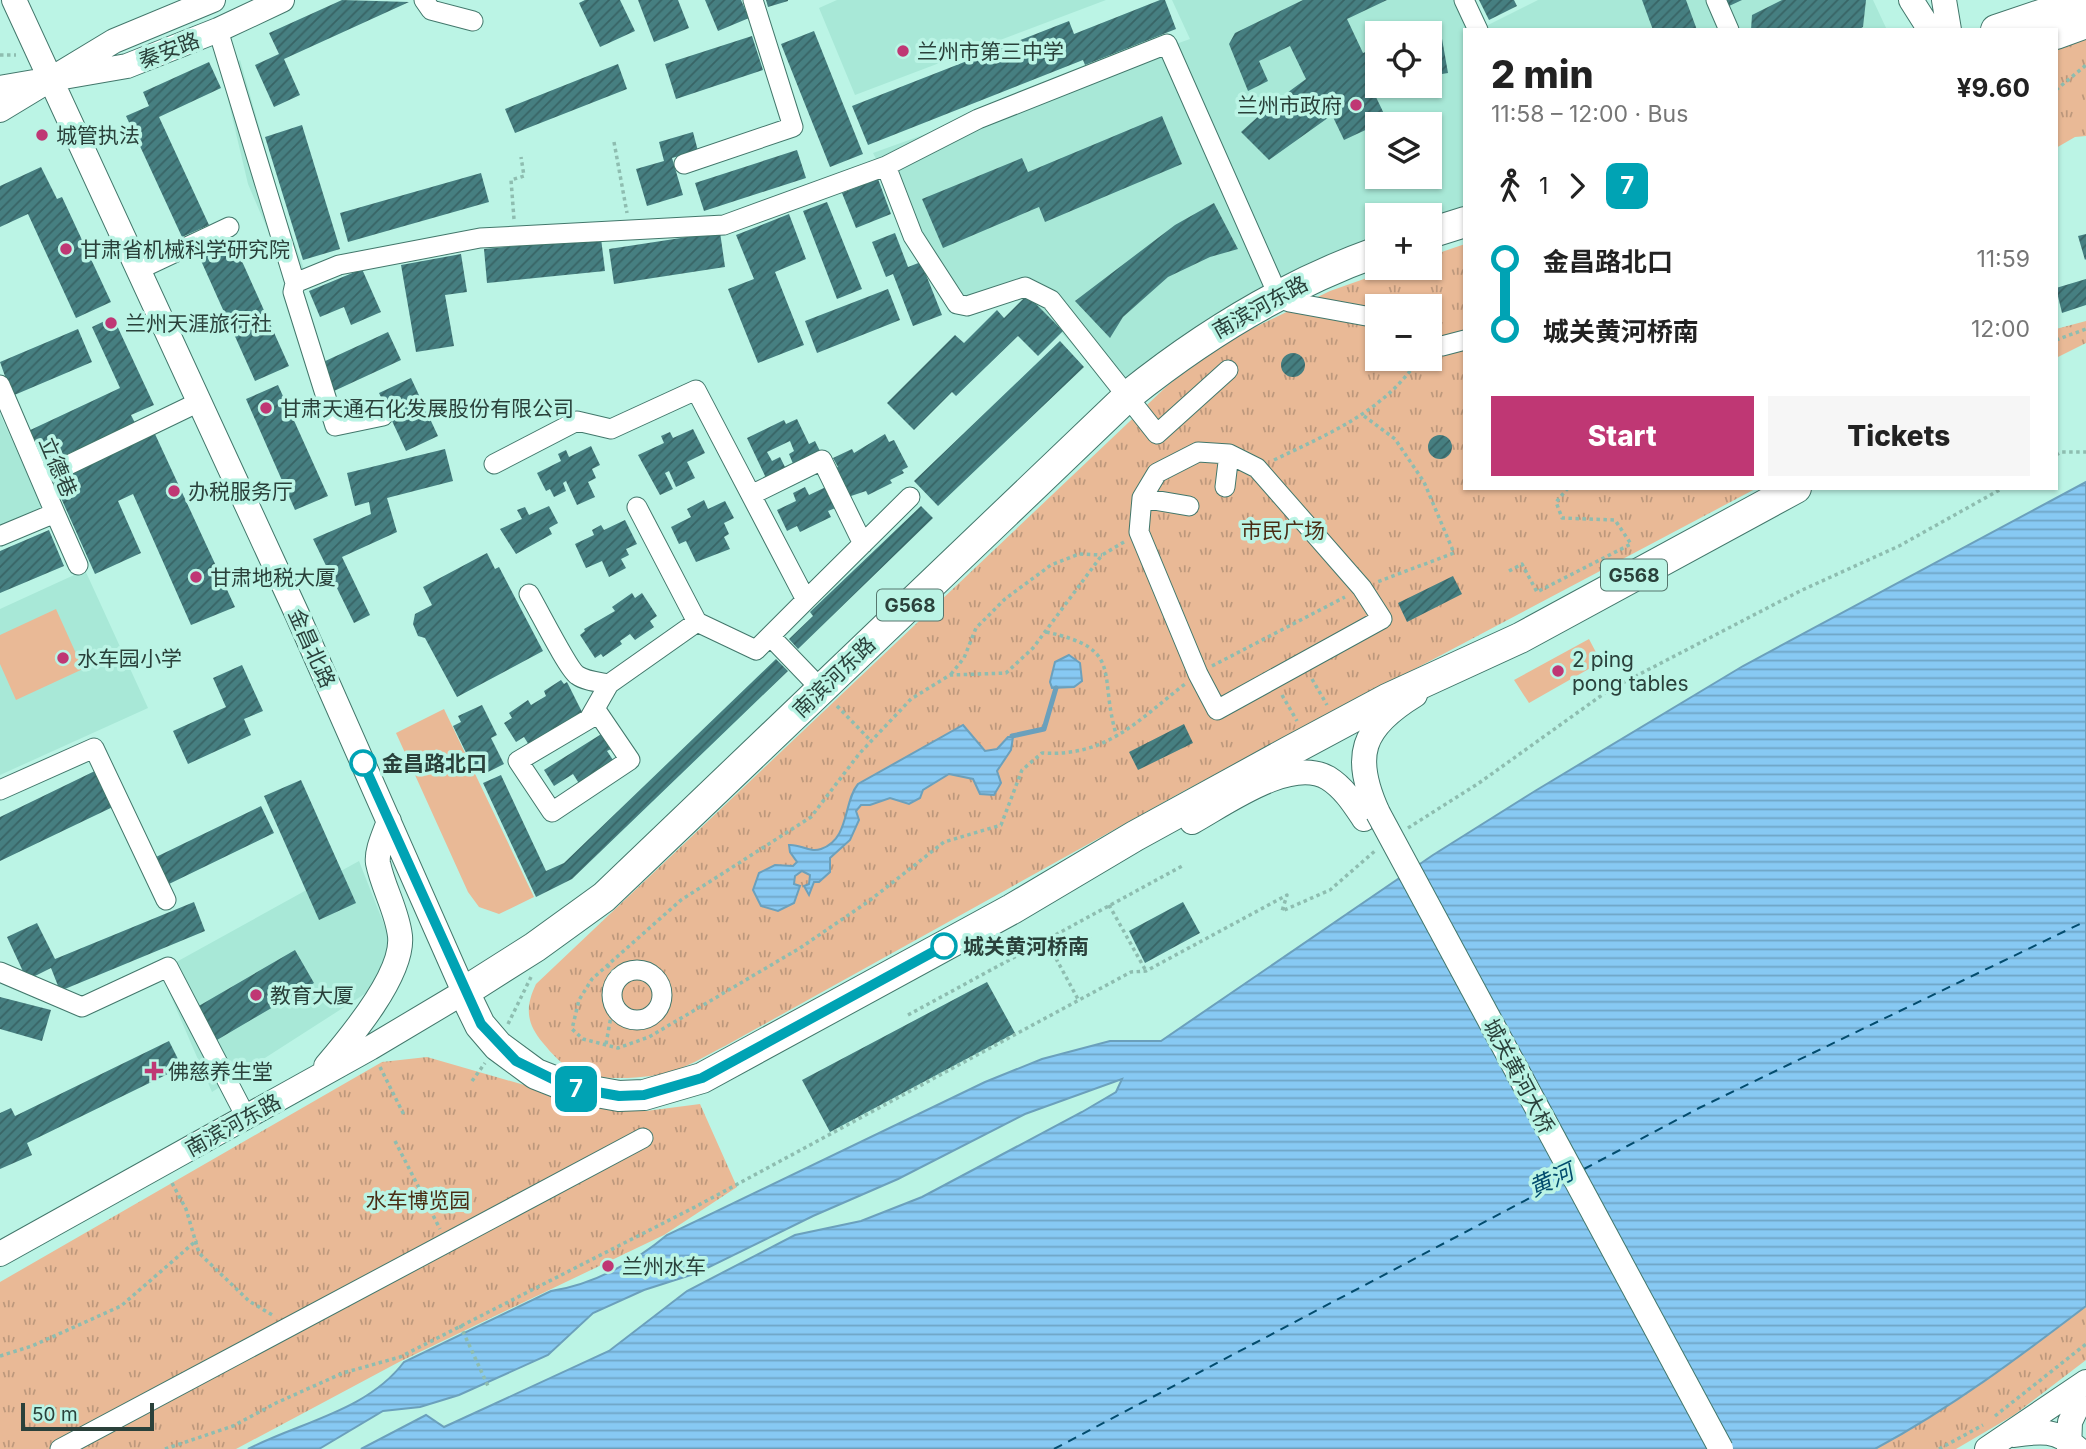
<!DOCTYPE html>
<html lang="en">
<head>
<meta charset="utf-8">
<style>
	body { margin:0; font-family:Inter,"Noto Sans SC",sans-serif; background:#f6f6f6; color:#222; height:100vh; display:flex; flex-direction:column; font-size:26px; white-space:nowrap }
	* { box-sizing:border-box; margin:0 }
	p { font-size:23px; color:#767676 }
	.icon { flex:none; width:38px; height:38px; fill:none; stroke:currentColor; stroke-width:2; stroke-linecap:round; stroke-linejoin:round }
	.map { position:relative; flex:1; overflow:hidden }
	.details { position:absolute; left:1463px; top:28px; width:595px; height:462px; display:flex; flex-direction:column; background:#fff; border-radius:0px; box-shadow:0 2px 5px #0004 }
	.details>* { flex:none }
	.badge { padding:0 14px; border-radius:10px; font-size:24px; line-height:46px }
	.tools { position:absolute; left:1365px; top:21px; display:grid; gap:14px }
	.tools a { display:grid; place-items:center; width:77px; height:77px; border-radius:0px; background:#fff; box-shadow:0 2px 5px #0004; font-size:35px }
	.scale { position:absolute; left:21px; bottom:18px; width:133px; box-sizing:border-box; padding-left:7px; border:4px solid #2a413b; border-top:0; font-size:19px; line-height:24px; white-space:nowrap; color:#2a413b; -webkit-text-stroke:5px #bbf4e5; paint-order:stroke }
	.map>.badge { position:absolute; translate:-50% -50%; box-shadow:0 0 0 4px #fff }
	.legs { display:flex; align-items:center; gap:10px; height:77px; padding:0 28px; font-size:23px }
	.legs p { margin-inline-start:auto }
	.headline { display:flex; align-items:center; justify-content:space-between; height:119px; padding:0 28px }
	h1 { font-size:38px; font-weight:800; line-height:52px }
	.primary-button { display:flex; gap:14px; margin-top:auto; padding:14px 28px }
	.primary-button a { flex:1; height:80px; border-radius:0px; background:#bf3774; color:#fff; font-size:28px; font-weight:800; line-height:80px; text-align:center }
	.primary-button a+a { background:#f6f6f6; color:#222 }
	ul { padding:0 28px; list-style:none }
	li { display:flex; align-items:center; gap:24px; height:70px; font-size:26px }
	li i { display:grid; place-items:center; width:10px; height:100%; margin:0 9px; background:currentColor }
	li i::after { content:''; width:18px; height:18px; margin:-9px; border:5px solid; border-radius:50%; background:#fff }
	li p { margin-inline-start:auto }
	li:first-child i { background:linear-gradient(#0000 50%,currentColor 0) }
	li:last-child i { background:linear-gradient(currentColor 50%,#0000 0) }
	.map>svg:first-child { display:block }
</style>
</head>
<body>
<div class="map">
<svg width="2086" height="1449" viewBox="0 0 2086 1449">
	<defs>
		<pattern id="park-tufts" width="24" height="20" patternUnits="userSpaceOnUse" patternTransform="scale(1.75)"><rect width="24" height="20" fill="#e9b996"/><path d="M3 7l-1-3M5 7V3M7 7l1-3M15 17l-1-3M17 17v-4M19 17l1-3" fill="none" stroke="#bd987c"/></pattern>
		<pattern id="water-rules" width="6" height="5" patternUnits="userSpaceOnUse" patternTransform="scale(1.75)"><rect width="6" height="5" fill="#87c9f3"/><path d="M0 2.5h6" fill="none" stroke="#6fa5c6"/></pattern>
		<pattern id="building-hatch" width="6" height="6" patternUnits="userSpaceOnUse" patternTransform="scale(1.75)"><rect width="6" height="6" fill="#467f81"/><path d="M-1 1l2-2M0 6l6-6M5 7l2-2" fill="none" stroke="#386465"/></pattern>
	</defs>
	<rect width="100%" height="100%" fill="#bbf4e5"/>
	<path fill="#a8e8d7" fill-rule="evenodd" d="M837,0H1106L855,95L819,8Z
		M1172,0H1475L1486,26L1538,0H1873L1887,30H1465V221L1430,234V215H1377V253L1118,395L1028,296L953,309L873,153L1190,39ZM1377,33H1430V86H1377ZM1377,124H1430V177H1377Z
		M240,60L283,210L304,269L287,275L248,184L221,70Z
		M0,414L43,508L0,526Z
		M85,570L148,708L0,775V609Z
		M359,861L402,970L212,1092L160,971Z"/>
	<path fill="#e9b996" d="M56,609L83,669L16,700L0,664V635Z
		M1589,639L1601,662L1529,703L1514,680Z
		M444,709L534,897L499,914L479,907L468,892L396,733Z"/>
	<path fill="url(#park-tufts)" fill-rule="evenodd" d="M2086,34V136L2075,137L2056,148V43Z
		M1465,244V488H1757L1182,792L725,1046C709,1054 693,1064 676,1070C652,1079 599,1082 575,1071C562,1065 552,1054 543,1043C526,1023 525,1007 536,984L1167,386L1216,346L1330,291L1395,268H1430V256ZM1377,306H1430V359H1377Z
		M2086,321V343L2056,358V329Z
		M427,1057L590,1104L646,1111L700,1104L737,1187L664,1235L399,1362L236,1449H0V1282L382,1062Z
		M2086,1306V1360L2014,1415L1956,1449H1875C1951,1408 2018,1358 2086,1306Z"/>
	<path fill="url(#water-rules)" stroke="#6ba0bc" stroke-width="2" d="M2086,482V1306C2018,1358 1951,1408 1875,1449H361L426,1415L444,1427L609,1351L687,1291L795,1235L861,1221L922,1197L1082,1112L1116,1092L1122,1079L1025,1114L898,1179L813,1216L697,1273L644,1290L593,1313L548,1355L459,1395L420,1407L383,1411L319,1449H248C300,1422 367,1411 404,1362L551,1291C592,1285 635,1262 667,1235L985,1082L1042,1059L1110,1041H1161L1433,855L1535,791L1743,666Z
		M1069,655L1080,663L1082,681L1074,687L1052,688L1050,682L1055,662Z
		M963,725L985,751L997,749L1008,737H1013L1011,750L997,771L1001,783L994,795L980,794L973,779L949,774L923,790L920,798L909,804L890,798L870,805H861L856,811L859,820L850,840L830,858V872L819,882H814L809,895L804,886L809,884L810,875L802,871L795,876L794,884L800,886L794,903L778,911L761,906L753,890L759,873L775,865L793,866L797,862L790,852L789,845C801,844 809,853 821,849C850,839 843,802 858,784Z"/>
	<g fill="none" stroke-linecap="round" stroke-linejoin="round">
		<path stroke="#6ba0bc" stroke-width="5" d="M1012,736L1044,729L1056,688"/>
		<path stroke="#034c6e" stroke-width="2" stroke-dasharray="9 7" stroke-linecap="butt" d="M1584,1169L1699,1108L2086,921
			M1054,1449L1564,1180"/>
	</g>
	<path fill="url(#building-hatch)" d="M342,0L409,2L284,59L300,95L274,107L255,65L279,54L269,33Z
		M585,0H620L635,31L600,47L579,3Z
		M638,0H678L689,28L654,42Z
		M705,0H741L749,18L718,31Z
		M766,0H788V1L768,7Z
		M1160,0H1165L1176,29L1085,65L1083,60L868,145L852,106L1069,21L1074,34Z
		M1303,0H1387L1347,19L1363,53L1377,47V86H1398L1375,95L1387,120L1344,140L1332,115L1269,160L1241,132L1272,104L1306,79L1290,46L1259,61L1268,81L1248,91L1229,44L1235,33Z
		M1479,0H1514L1517,6L1489,20Z
		M1642,0H1686L1697,30H1653Z
		M1723,0H1742L1727,7Z
		M1782,0H1866L1863,27L1857,30H1751L1752,15Z
		M814,31L863,154L830,167L781,44Z
		M1441,33L1448,73L1430,76V35Z
		M752,36L763,70L676,99L665,64Z
		M209,62L221,88L159,117L209,225L182,237L126,116L149,106L143,92Z
		M618,64L627,89L515,133L505,109Z
		M1162,116L1182,164L1045,222L1039,207L943,248L922,199L1022,158L1028,172Z
		M302,125L340,249L303,260L265,137Z
		M693,132L698,151L672,158L683,195L647,206L636,169L664,161L659,142Z
		M797,150L806,178L704,211L695,183Z
		M41,167L57,199L62,197L111,302L76,318L28,214L0,227V186Z
		M481,173L489,202L348,242L340,213Z
		M878,179L891,214L856,228L842,193Z
		M827,202L862,289L837,299L803,211Z
		M1214,203L1238,249L1210,257L1168,277L1123,317L1110,338L1075,301L1175,225Z
		M789,214L806,259L775,272L804,345L758,363L728,289L754,279L736,235Z
		M720,232L725,267L614,284L609,249Z
		M895,233L908,267L921,262L942,315L913,326L893,274L886,277L872,242Z
		M2086,234V259L2085,260L2078,236Z
		M601,238L605,271L487,283L484,249Z
		M232,239L289,366L255,381L198,254Z
		M461,254L467,292L445,295L454,346L416,352L401,265Z
		M362,269L381,312L351,325L344,307L320,317L309,291Z
		M2086,279V305L2062,313L2056,288Z
		M888,289L900,320L817,353L805,321Z
		M1027,295L1063,331L1038,356L1018,336L956,396L952,392L914,430L887,403L955,335L964,343L997,310L1004,318Z
		M113,317L154,405L131,415L135,423L42,466L26,432L120,388L92,327Z
		M78,329L92,362L12,396L0,362Z
		M388,332L401,360L334,391L321,363Z
		M1060,341L1084,367L938,506L914,481Z
		M1281 365a12 12 0 1 1 24 0a12 12 0 1 1-24 0Z
		M411,378L438,436L406,451L379,393Z
		M278,385L328,496L295,510L246,399Z
		M797,419L809,444L815,441L821,453L794,466L789,454L794,451L790,441L767,452L772,461L780,457L786,469L766,478L747,438L784,420L786,424Z
		M693,429L705,453L687,462L695,478L676,487L669,471L665,473L673,489L660,495L638,455L664,443L661,436L670,432L673,438Z
		M155,434L235,607L191,625L133,494L118,501L141,553L95,574L53,480Z
		M885,434L889,442L894,440L908,467L902,470L904,473L890,480L892,483L868,495L866,491L845,498L832,470L838,467L833,458L852,449L854,453Z
		M1428 447a12 12 0 1 1 24 0a12 12 0 1 1-24 0Z
		M591,446L600,465L592,469L596,478L588,482L595,497L577,505L566,481L563,483L566,491L554,497L550,489L546,491L537,473L561,461L558,454L566,450L569,457Z
		M445,449L453,481L387,498L397,532L342,557L370,615L354,623L313,539L371,514L369,502L355,506L347,473Z
		M828,486L838,507L828,511L831,517L800,532L797,526L787,531L777,510L796,501L793,493L805,487L809,495Z
		M704,500L708,509L725,501L734,518L724,523L729,534L724,537L730,549L696,562L686,541L679,544L671,527L691,517L687,509Z
		M549,506L558,523L549,528L552,534L516,554L500,529L522,519L517,510L525,507L529,515Z
		M921,506L933,518L798,649L789,639L813,616L810,612Z
		M625,520L637,544L626,549L629,555L621,559L626,568L609,577L602,561L586,568L575,544L594,535L592,530L601,525L604,530Z
		M49,530L64,566L0,593V551Z
		M487,553L495,569L499,567L543,651L457,697L425,638L418,636L413,624L415,614L432,605L423,587Z
		M1453,576L1462,594L1407,622L1398,603Z
		M632,593L635,598L642,593L657,616L650,621L654,627L635,640L630,634L620,641L622,644L603,657L601,654L595,658L580,635L585,631L584,629L615,611L612,607Z
		M776,659L788,671L572,879L536,897L483,783L501,775L546,871L564,863Z
		M242,665L263,711L244,719L251,735L188,764L173,731L226,707L213,678Z
		M561,680L564,684L567,682L582,712L529,745L524,737L516,742L504,723L512,718L509,713L528,700L531,705L546,696L544,691Z
		M482,705L497,735L491,738L504,764L484,774L479,764L473,767L453,726L461,722L458,716Z
		M1184,724L1193,743L1138,770L1129,752Z
		M603,733L613,748L607,751L613,760L580,785L573,774L554,786L544,770Z
		M101,768L119,804L0,861V817Z
		M301,780L356,903L319,920L264,796Z
		M261,806L274,833L169,884L156,857Z
		M194,902L205,931L60,991L51,968L27,980L7,937L37,923L55,959Z
		M1183,902L1200,933L1145,963L1129,931Z
		M295,950L314,983L217,1040L197,1007Z
		M987,982L1015,1033L830,1132L802,1080Z
		M0,997L51,1010L42,1041L0,1029Z
		M169,1041L182,1067L27,1143L32,1155L0,1169V1113L11,1108L15,1116Z"/>
	<g fill="none" stroke-linecap="round" stroke-linejoin="round">
		<g stroke="#42776b" stroke-width="21">
			<path id="minor" d="M424,0L431,10L473,21
				M1464,0L1478,30
				M1716,0L1729,30
				M218,30L295,283
				M684,164L793,127L753,0
				M886,166L913,236L957,304L967,306L1025,287L1051,300L1157,434L1228,370
				M138,270L229,227
				M1289,302L1377,318
				M1430,343L1442,346L1465,340
				M0,385L55,513L0,536
				M383,416L335,426L293,292L295,283L339,265L480,238L724,225L886,166L978,119L1167,44L1278,295
				M1198,452L1229,454L1257,468L1362,588L1382,619L1217,710L1198,674L1139,532L1142,498L1157,473Z
				M494,464L577,421L611,429L696,390L806,600L770,636L821,689
				M62,468L199,402
				M1225,487L1229,454
				M751,495L822,460L863,544
				M1142,498L1189,506
				M637,507L697,622
				M55,513L78,565
				M529,594C538,609 568,669 577,675C585,681 599,682 609,684L697,622L756,650L770,636
				M806,600L910,497
				M596,710L630,760L552,812L518,761L589,719L609,684
				M0,790L94,748L166,900
				M612 995a25 25 0 1 1 50 0a25 25 0 1 1-50 0Z
				M0,972L82,1007L168,967L246,1117
				M60,1449L643,1138"/>
		</g>
		<g stroke="#42776b" stroke-width="26">
			<path id="major" d="M1911,0L1930,30
				M1944,0L1949,30
				M0,88L127,66L218,30L282,0
				M0,110L114,41L213,0
				M1378,813C1352,756 1361,728 1415,695
				M1192,822C1225,804 1290,756 1328,778C1344,788 1354,804 1364,819
				M326,1066C350,1038 404,974 400,936C397,910 383,888 378,863C376,851 385,833 389,821
				M0,1254L370,1048L464,992L297,614L14,0
				M2014,1435C2040,1431 2058,1429 2078,1449
				M1987,1449L2086,1382
				M2069,1449L2070,1422L2086,1388"/>
		</g>
		<g stroke="#42776b" stroke-width="32">
			<path id="highway" d="M1996,30L2085,0
				M2056,34L2086,23
				M1430,233L1465,222
				M1377,252C1285,285 1205,334 1129,395L604,897L535,947L464,992L480,1025L498,1046L536,1074L569,1087L619,1096L644,1095L702,1078L1012,909L1135,836L1290,751L1387,699L1520,638L1796,488"/>
		</g>
		<path stroke="#8ebdb0" stroke-width="3.5" stroke-dasharray="3.5 3.5" stroke-linecap="butt" d="M0,55H16
			M2056,90L2086,65
			M614,142L627,213
			M514,219L511,180L524,176L521,157
			M2056,340L2086,329
			M1364,416L1395,439L1424,482L1454,553L1377,582
			M2056,455L2061,452H2086
			M1274,460C1330,433 1383,412 1419,359
			M1124,542L1102,555L1033,648L1006,673L950,675L911,699L859,754L811,817L681,900L592,979L579,1000L572,1029L583,1039L618,1048L649,1037L800,948L869,901L944,842L1001,825L1022,770L1042,753C1107,757 1137,721 1185,684
			M1509,571L1522,564L1537,592L1631,544L1615,520L1562,518L1556,502L1568,488
			M1046,632C1126,649 1097,674 1117,737
			M1212,666L1345,597
			M951,674L964,658L976,628L1005,599L1051,565L1079,554L1102,555
			M1312,679L1327,705
			M1282,695L1297,721
			M837,706L871,741
			M1408,828L1479,783L1609,690L1800,591L1899,546L2003,488
			M1109,905L1146,971
			M1046,940L1079,1001
			M607,965L619,978
			M908,1015L1184,865
			M508,1024L531,977
			M606,1044L613,1005
			M380,1067L404,1115
			M472,1081L485,1063
			M395,1141L440,1229
			M172,1183L186,1209L199,1253L249,1301L274,1316
			M460,1325L488,1386
			M0,1356L32,1346L121,1306L197,1240
			M1995,1416L2086,1344
			M165,1449L233,1426L276,1403L343,1373L400,1357L695,1207L1131,972L1146,971L1287,895L1282,911L1330,890L1376,850
			M1939,1449L1983,1425"/>
		<use href="#minor" stroke="#fff" stroke-width="19"/>
		<use href="#major" stroke="#fff" stroke-width="24"/>
		<use href="#highway" stroke="#fff" stroke-width="30"/>
		<g stroke="#42776b" stroke-width="26" stroke-linecap="butt">
			<path id="major-bridge" d="M1378,813L1721,1449"/>
		</g>
		<use href="#major-bridge" stroke="#fff" stroke-width="24"/>
	</g>
	<g fill="none" stroke-linecap="round" stroke-linejoin="round">
		<g stroke="#fff" stroke-width="16">
			<path id="line-1" d="M363,763L481,1024L516,1061L569,1087L619,1096L644,1095L702,1078L944,946"/>
		</g>
		<use href="#line-1" stroke="#00a3b4" stroke-width="10"/>
	</g>
	<g fill="#bf3774" stroke="#bbf4e5" stroke-width="2.5">
		<circle cx="903" cy="51" r="7"/>
		<circle cx="1356" cy="105" r="7"/>
		<circle cx="42" cy="135" r="7"/>
		<circle cx="66" cy="249" r="7"/>
		<circle cx="111" cy="323" r="7"/>
		<circle cx="266" cy="408" r="7"/>
		<circle cx="174" cy="491" r="7"/>
		<circle cx="196" cy="577" r="7"/>
		<circle cx="63" cy="658" r="7"/>
		<circle cx="1558" cy="671" r="7"/>
		<circle cx="256" cy="995" r="7"/>
		<path d="M150.5 1060.5h7v7h7v7h-7v7h-7v-7h-7v-7h7z"/>
		<circle cx="608" cy="1266" r="7"/>
	</g>
	<g fill="#fff" stroke="#00a3b4" stroke-width="3.5">
		<circle cx="363" cy="763" r="12"/>
		<circle cx="944" cy="946" r="12"/>
	</g>
	<g text-anchor="middle" dominant-baseline="central" stroke-width="7" stroke-linejoin="round" paint-order="stroke">
		<g fill="#bbf4e5" stroke="#56776e" stroke-width="2">
			<rect x="1601" y="559.5" width="66" height="31" rx="5"/>
			<rect x="877" y="589.5" width="66" height="31" rx="5"/>
		</g>
		<g font-size="19" font-weight="bold" fill="#2a413b">
			<text x="1634" y="575">G568</text>
			<text x="910" y="605">G568</text>
		</g>
		<g font-size="21" fill="#2a413b" stroke="#bbf4e5">
			<text transform="translate(169 50) rotate(-21)">秦安路</text>
			<text transform="translate(1260 307) rotate(-29)">南滨河东路</text>
			<text transform="translate(58 467) rotate(67)">立德巷</text>
			<text transform="translate(312 648) rotate(66)">金昌北路</text>
			<text transform="translate(834 677) rotate(-44)">南滨河东路</text>
			<text transform="translate(1519 1076) rotate(62)">城关黄河大桥</text>
			<text transform="translate(233 1125) rotate(-29)">南滨河东路</text>
		</g>
		<g font-size="21" fill="#2a413b" stroke="#bbf4e5" text-anchor="start">
			<text x="917" y="51">兰州市第三中学</text>
			<text x="1342" y="105" text-anchor="end">兰州市政府</text>
			<text x="56" y="135">城管执法</text>
			<text x="80" y="249">甘肃省机械科学研究院</text>
			<text x="125" y="323">兰州天涯旅行社</text>
			<text x="280" y="408">甘肃天通石化发展股份有限公司</text>
			<text x="188" y="491">办税服务厅</text>
			<text x="210" y="577">甘肃地税大厦</text>
			<text x="77" y="658">水车园小学</text>
			<text x="1572" y="659">2 ping<tspan x="1572" dy="24">pong tables</tspan></text>
			<text x="270" y="995">教育大厦</text>
			<text x="168" y="1071">佛慈养生堂</text>
			<text x="622" y="1266">兰州水车</text>
		</g>
		<g font-size="21" fill="#4a2d15" stroke="#bbf4e5">
			<text x="1283" y="530">市民广场</text>
			<text x="418" y="1200">水车博览园</text>
		</g>
		<g font-size="21" font-weight="bold" fill="#2a413b" stroke="#bbf4e5" text-anchor="start">
			<text x="382" y="763">金昌路北口</text>
			<text x="963" y="946">城关黄河桥南</text>
		</g>
		<g font-size="23" font-style="italic" fill="#034c6e" stroke="#bbf4e5">
			<text transform="translate(1551 1180) rotate(-25)">黄河</text>
		</g>
	</g>
</svg>
<div class="tools">
<a><svg class="icon" aria-label="locate" viewBox="0 0 24 24"><circle cx="12" cy="12" r="6"/><path d="M12 2v4M12 18v4M2 12h4M18 12h4"/></svg></a>
<a><svg class="icon" aria-label="layers" viewBox="0 0 24 24"><path d="M12 4l9 5-9 5-9-5zM3 14l9 5 9-5"/></svg></a>
<a>+</a>
<a>−</a>
</div>
<div class="scale">50 m</div>
<b class="badge" style="left:576px;top:1089px;background:#00a3b4;color:#fff">7</b>
<section class="details">
<div class="headline"><div><h1>2 min</h1><p>11:58 – 12:00 · Bus</p></div><b>¥9.60</b></div>
<div class="legs"><svg class="icon" aria-label="walk" viewBox="0 0 24 24"><circle cx="13" cy="4" r="2"/><path d="M13 8l-2 6 4 7M11 14l-3 7M7 12l3-4h3l4 4"/></svg>1<svg class="icon" aria-label="forward" viewBox="0 0 24 24"><path d="M9 5l7 7-7 7"/></svg><b class="badge" style="background:#00a3b4;color:#fff">7</b></div>
<ul>
<li><i style="color:#00a3b4"></i><b>金昌路北口</b><p>11:59</p></li>
<li><i style="color:#00a3b4"></i><b>城关黄河桥南</b><p>12:00</p></li>
</ul>
<div class="primary-button"><a>Start</a><a>Tickets</a></div>
</section>
</div>
</body>
</html>
